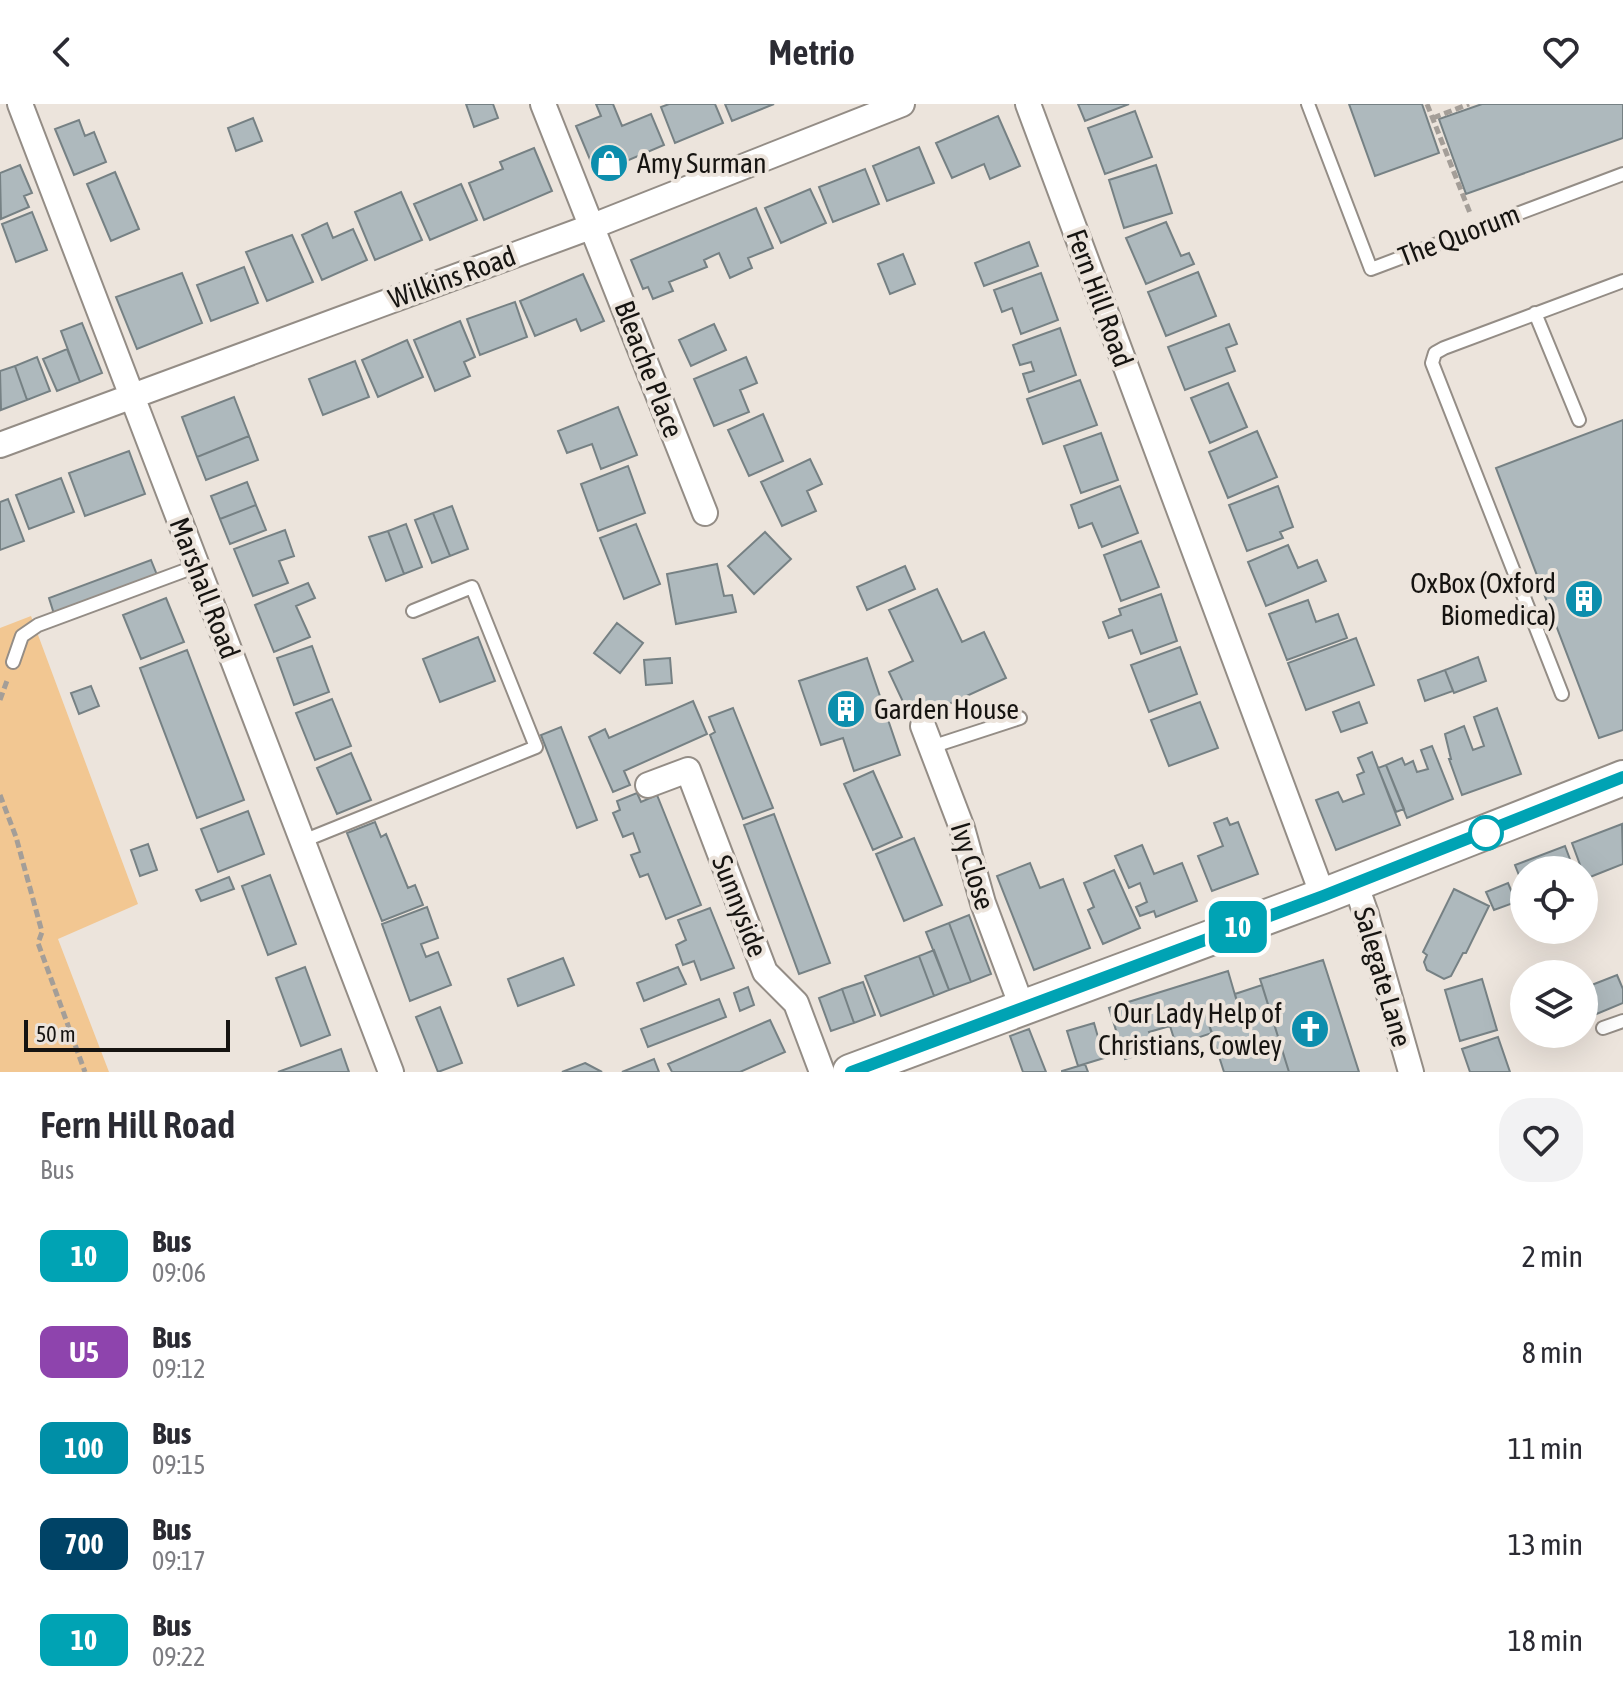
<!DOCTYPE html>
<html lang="en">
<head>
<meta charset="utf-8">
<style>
	body { margin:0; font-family:"Asap Condensed",sans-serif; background:#f2f2f3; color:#2b2b33; height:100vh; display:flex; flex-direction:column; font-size:30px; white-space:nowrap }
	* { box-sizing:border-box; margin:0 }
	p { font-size:26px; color:#7c7c81 }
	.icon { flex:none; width:44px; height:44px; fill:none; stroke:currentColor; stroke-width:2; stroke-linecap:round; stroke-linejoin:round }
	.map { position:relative; height:968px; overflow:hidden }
	.sheet { display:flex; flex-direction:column; background:#fff; flex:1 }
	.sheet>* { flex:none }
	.badge { padding:0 16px; border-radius:12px; font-size:28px; line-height:52px }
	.tools { position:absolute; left:1510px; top:752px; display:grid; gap:16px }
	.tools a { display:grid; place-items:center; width:88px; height:88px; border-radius:50%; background:#fff; box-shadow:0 8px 32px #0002; font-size:40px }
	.scale { position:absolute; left:24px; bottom:20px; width:206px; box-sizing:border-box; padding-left:8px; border:4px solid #161411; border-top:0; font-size:22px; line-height:28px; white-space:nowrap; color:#161411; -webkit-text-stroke:6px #ece4dc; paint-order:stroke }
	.map>.badge { position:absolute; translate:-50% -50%; box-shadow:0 0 0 4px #fff }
	.round { display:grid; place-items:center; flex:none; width:84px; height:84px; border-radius:32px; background:#f2f2f3 }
	.summary { display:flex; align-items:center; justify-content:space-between; height:136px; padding:0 40px }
	h1 { font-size:38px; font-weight:600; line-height:60px }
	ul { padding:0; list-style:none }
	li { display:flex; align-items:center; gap:24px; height:96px; padding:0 40px }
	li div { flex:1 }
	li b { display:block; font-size:30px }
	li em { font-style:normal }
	li .badge { min-width:88px; font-weight:700; text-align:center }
	header { display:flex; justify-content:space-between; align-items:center; height:104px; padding:0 40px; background:#fff; font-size:36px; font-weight:600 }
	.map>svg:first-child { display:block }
</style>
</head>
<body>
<header><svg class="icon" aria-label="back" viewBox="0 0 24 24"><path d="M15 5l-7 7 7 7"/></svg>Metrio<svg class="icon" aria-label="heart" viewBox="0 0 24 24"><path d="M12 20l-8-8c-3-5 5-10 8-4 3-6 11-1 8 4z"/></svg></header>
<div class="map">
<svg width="1623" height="968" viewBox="0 0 1623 968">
	<rect width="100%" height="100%" fill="#ece4dc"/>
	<path fill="#f2c792" d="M31,512L138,800L58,835L109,968H0V524Z"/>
	<path fill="#aeb9bd" stroke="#768184" stroke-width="2" d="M466,0H493L498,14L474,23Z
		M596,0H613L622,22L651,10L664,41L596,70L576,22L601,12Z
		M669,0H715L723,19L675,39L661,3Z
		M725,0H774L732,17Z
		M1078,0H1129L1085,17Z
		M1349,0H1422L1439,49L1375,72Z
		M1482,0H1623V34L1466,90L1439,15Z
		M1135,7L1152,53L1105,70L1088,24Z
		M998,12L1020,62L990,75L984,60L952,74L936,39Z
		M253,14L262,37L236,47L228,24Z
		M79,16L85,32L94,28L106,58L74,71L55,25Z
		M919,43L934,79L887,97L873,62Z
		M534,44L552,87L484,116L469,79L503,65L500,58Z
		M20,61L32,89L24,92L29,103L1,115L0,69Z
		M1156,61L1172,109L1124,124L1109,76Z
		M865,65L879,100L833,118L819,83Z
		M115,68L139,125L111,137L87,80Z
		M461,80L477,116L430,136L414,100Z
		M810,85L826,119L781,139L765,104Z
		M401,88L422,136L375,156L355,108Z
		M756,104L773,144L748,154L752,164L730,174L719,149L704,156L707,163L669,178L673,187L653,195L648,183L643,185L631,156Z
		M32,108L47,146L16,158L2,120Z
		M1166,118L1181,152L1189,149L1194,160L1146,180L1126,134Z
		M327,119L333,134L353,125L367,156L322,176L302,131Z
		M292,131L313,178L267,197L246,148Z
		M1029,138L1038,162L984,182L975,159Z
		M903,150L915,180L890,190L878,160Z
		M244,163L258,199L211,217L197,181Z
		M1198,168L1216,212L1166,232L1148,188Z
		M182,169L202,219L137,245L116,193Z
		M1041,169L1058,216L1021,230L1012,204L1002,208L994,186Z
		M583,170L604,217L581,227L576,215L535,232L520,197Z
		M515,198L527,233L480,251L467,215Z
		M460,217L475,253L464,258L470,272L435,287L414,236Z
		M82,219L102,269L80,278L61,227Z
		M714,220L726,246L691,262L679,236Z
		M1229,220L1237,240L1226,244L1235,267L1185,286L1168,243Z
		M1060,224L1076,271L1029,288L1023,270L1034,267L1031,258L1020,261L1013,241Z
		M407,236L423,273L378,293L362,256Z
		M67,245L80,278L57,287L43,255Z
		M37,253L50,287L27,296L15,262Z
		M746,253L757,279L740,286L749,308L714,322L694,275Z
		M355,257L369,293L323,311L309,275Z
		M15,262L27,296L1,306L0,267Z
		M1080,276L1097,321L1043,340L1027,295Z
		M1228,279L1247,323L1210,339L1191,294Z
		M234,293L249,332L197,353L182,313Z
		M618,303L637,351L601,365L592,340L567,349L558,327Z
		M763,310L783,357L749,372L728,326Z
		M1623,316V626L1599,634L1496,364Z
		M1257,327L1277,373L1228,394L1209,348Z
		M1101,329L1118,376L1081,389L1064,342Z
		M249,332L258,356L206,376L197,353Z
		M129,347L145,390L85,412L69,369Z
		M810,355L822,380L807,387L816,407L782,422L761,378Z
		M628,362L645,409L598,427L581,380Z
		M61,374L74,408L29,425L16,391Z
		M247,378L256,401L220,415L211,392Z
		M1120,382L1138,429L1102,443L1092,419L1079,424L1071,401Z
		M1278,382L1293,423L1280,428L1283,434L1247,447L1229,401Z
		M8,395L24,437L0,446V398Z
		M256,401L266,426L230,440L220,415Z
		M452,402L468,445L450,452L433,409Z
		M433,409L450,452L432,459L415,416Z
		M406,420L422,463L404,470L388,427Z
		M636,420L660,480L624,495L600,434Z
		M285,426L294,452L279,457L288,479L253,492L234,445Z
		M388,427L404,470L386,477L369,433Z
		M765,428L791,455L754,490L728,462Z
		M1141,437L1159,483L1121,497L1104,451Z
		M1288,441L1298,464L1317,456L1326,477L1266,502L1248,458Z
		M151,456L157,471L54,510L49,494Z
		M717,460L724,492L732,491L736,508L676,520L667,470Z
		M905,462L915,485L867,506L857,483Z
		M308,479L315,494L296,502L310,533L274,548L255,501Z
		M937,485L962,538L984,528L1006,574L912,617L889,568L913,557L889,506Z
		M1161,490L1177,537L1141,550L1132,526L1109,534L1103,518L1121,511L1119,505Z
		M166,494L184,538L141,555L123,511Z
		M1308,496L1316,518L1338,510L1347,534L1287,556L1269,510Z
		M617,519L643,539L620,569L594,549Z
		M478,533L495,577L440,598L423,555Z
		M1356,534L1374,581L1306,606L1288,559Z
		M312,542L329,588L294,601L277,554Z
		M1180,543L1197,590L1149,608L1131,561Z
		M187,546L244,696L197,714L140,564Z
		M1478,553L1486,577L1454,589L1445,566Z
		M670,554L672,579L646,581L644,556Z
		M867,554L900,651L854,667L843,634L821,641L799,577Z
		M1445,566L1453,587L1425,597L1418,576Z
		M91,582L99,602L79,610L71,589Z
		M332,595L351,642L315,656L296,609Z
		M693,597L707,630L624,667L630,681L613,688L589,633L605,625L609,634Z
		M1200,598L1218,644L1169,662L1151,616Z
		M1359,598L1367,619L1341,628L1333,608Z
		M733,604L773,704L743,715L710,631L715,628L709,613Z
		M1497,604L1521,670L1462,691L1449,655H1451L1445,630L1464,622L1473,646L1484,642L1474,613Z
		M561,623L597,716L577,724L541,631Z
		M1432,642L1453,695L1407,714L1386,661L1402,654L1405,661L1413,657L1417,668L1428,665L1421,646Z
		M1372,648L1400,721L1336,746L1316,696L1338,688L1343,698L1364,690L1357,671L1364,668L1358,654Z
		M351,649L371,696L337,710L317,664Z
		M1386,661L1404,705L1396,708L1378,664Z
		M873,667L902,733L873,746L844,680Z
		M637,689L641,698L657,691L701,801L666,815L648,770L640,773L631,751L640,748L633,729L623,733L613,709L620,706L617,697Z
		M248,707L264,750L218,768L201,725Z
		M774,710L830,859L799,870L744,721Z
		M1227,714L1230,721L1238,718L1258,770L1212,787L1198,752L1223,742L1214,719Z
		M375,718L381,733L386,730L408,784L415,781L423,801L382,817L347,729Z
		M1622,720L1623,760L1585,775L1584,766H1582L1572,739Z
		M914,734L942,801L904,817L876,750Z
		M148,740L157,766L140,772L131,746Z
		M1142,741L1154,770L1182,759L1197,797L1156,813L1154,807L1140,812L1136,803L1147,798L1140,779L1129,784L1115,752Z
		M1565,742L1574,766H1524V784L1515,761Z
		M1030,759L1040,784L1063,775L1090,844L1034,866L997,772Z
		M1114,766L1140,824L1103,840L1088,806L1094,803L1084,779Z
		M270,771L296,840L268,851L242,782Z
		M229,773L234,785L201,797L196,786Z
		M1508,779L1516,798L1494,806L1486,788Z
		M1454,785L1489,802L1466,849H1463L1451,872L1444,875L1427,866L1424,858L1427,851L1423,848Z
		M427,803L438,834L421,840L426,853L438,848L451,881L410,897L382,820Z
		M710,804L734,864L701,876L694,857L683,861L676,841L686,836L678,816Z
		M969,811L991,870L971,878L949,819Z
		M949,819L971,878L949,886L926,828Z
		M934,846L949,886L934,892L919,852Z
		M919,852L934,892L881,912L865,872Z
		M563,854L574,881L518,902L508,875Z
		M1323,856L1359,968H1289L1260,875Z
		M305,863L330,931L301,942L276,874Z
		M678,863L686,880L644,897L637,879Z
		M1228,867L1240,908L1208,918L1212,929L1176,941L1170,922L1149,928L1155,946L1125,955L1109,904Z
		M1617,871L1623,885V899L1587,914L1584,906V884Z
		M1482,875L1497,926L1460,937L1445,886Z
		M863,878L875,911L854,919L842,885Z
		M1262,881L1289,968H1224L1208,918L1240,908L1235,890Z
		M748,883L754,901L740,907L734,889Z
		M842,885L854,919L831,927L819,894Z
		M719,895L726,913L648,943L641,925Z
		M440,903L462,959L438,968L416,913Z
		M770,916L785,948L740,968H672L668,960Z
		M1094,919L1104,954L1078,962L1067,927Z
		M1029,925L1046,968H1023L1010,932Z
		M1498,933L1510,968H1470L1462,945Z
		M341,945L349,968H278Z
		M654,955L659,968H622Z
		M585,959L602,968H562Z
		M1085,960L1088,968H1062V967Z"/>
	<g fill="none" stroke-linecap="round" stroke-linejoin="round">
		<g stroke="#948d86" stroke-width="16">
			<path id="service" d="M1308,0L1371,165L1623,70
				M1535,209L1579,316
				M13,558L22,532L38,521L197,462
				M1562,590L1432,259L1435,249L1444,244L1623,177
				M931,643L1020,614
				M303,737L536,643L472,483L413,507
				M1603,924L1623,917"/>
		</g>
		<g stroke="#948d86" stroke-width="28">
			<path id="minor" d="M20,0L391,968
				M543,0L705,409
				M1028,0L1323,792
				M0,341L593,122L902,0
				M923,622L962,724L983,799L1022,903
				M648,681L688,666L765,868L796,899L822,968
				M1355,779L1366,810L1411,968"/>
		</g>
		<g stroke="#948d86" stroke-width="38">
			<path id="secondary" d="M850,968L1323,792L1623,674"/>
		</g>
		<path stroke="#a49e98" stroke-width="5" stroke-dasharray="8 4" stroke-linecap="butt" d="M1427,0L1470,109
			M1433,14L1469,0
			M0,596L8,574
			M0,691L16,733L42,828L38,839L85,968"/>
		<use href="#service" stroke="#fff" stroke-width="12"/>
		<use href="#minor" stroke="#fff" stroke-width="24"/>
		<use href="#secondary" stroke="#fff" stroke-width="34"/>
	</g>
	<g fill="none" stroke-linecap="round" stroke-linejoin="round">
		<g stroke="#fff" stroke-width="18">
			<path id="line" d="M851,968L1323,792L1623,673"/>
		</g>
		<use href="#line" stroke="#00a3b4" stroke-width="12"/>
	</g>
	<defs>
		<g id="shop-disc" transform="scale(2)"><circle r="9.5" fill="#0c8ead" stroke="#ece4dc"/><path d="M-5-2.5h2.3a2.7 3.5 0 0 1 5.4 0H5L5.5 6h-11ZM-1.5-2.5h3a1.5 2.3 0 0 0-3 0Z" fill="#fff"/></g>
		<g id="building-disc" transform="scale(2)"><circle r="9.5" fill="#0c8ead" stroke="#ece4dc"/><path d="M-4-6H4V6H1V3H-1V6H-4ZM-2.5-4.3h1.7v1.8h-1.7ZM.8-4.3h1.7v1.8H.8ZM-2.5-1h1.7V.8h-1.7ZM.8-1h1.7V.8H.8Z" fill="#fff"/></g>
		<g id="church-disc" transform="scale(2)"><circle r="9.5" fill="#0c8ead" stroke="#ece4dc"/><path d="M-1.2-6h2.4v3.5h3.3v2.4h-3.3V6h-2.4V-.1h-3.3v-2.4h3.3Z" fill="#fff"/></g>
	</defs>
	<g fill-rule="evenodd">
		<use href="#shop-disc" x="609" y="59"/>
		<use href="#building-disc" x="1584" y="495"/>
		<use href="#building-disc" x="846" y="605"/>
		<use href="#church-disc" x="1310" y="925"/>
	</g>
	<circle fill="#fff" stroke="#00a3b4" stroke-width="4" cx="1486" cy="729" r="16"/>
	<g text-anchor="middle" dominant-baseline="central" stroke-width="8" stroke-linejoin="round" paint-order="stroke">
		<g font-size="28" fill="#161411" stroke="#ece4dc" text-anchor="start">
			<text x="637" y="59">Amy Surman</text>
			<text x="1556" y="479" text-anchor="end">OxBox (Oxford<tspan x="1556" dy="32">Biomedica)</tspan></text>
			<text x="874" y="605">Garden House</text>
			<text x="1282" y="909" text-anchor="end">Our Lady Help of<tspan x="1282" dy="32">Christians, Cowley</tspan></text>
		</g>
		<g font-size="28" fill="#161411" stroke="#ece4dc">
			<text transform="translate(1459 131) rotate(-21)">The Quorum</text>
			<text transform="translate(452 173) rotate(-20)">Wilkins Road</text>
			<text transform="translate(1100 194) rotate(70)">Fern Hill Road</text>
			<text transform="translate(649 265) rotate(69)">Bleache Place</text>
			<text transform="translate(205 484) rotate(69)">Marshall Road</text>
			<text transform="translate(973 762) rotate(73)">Ivy Close</text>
			<text transform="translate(740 802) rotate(69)">Sunnyside</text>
			<text transform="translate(1383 873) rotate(74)">Salegate Lane</text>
		</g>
	</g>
</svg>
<div class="tools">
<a><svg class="icon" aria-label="locate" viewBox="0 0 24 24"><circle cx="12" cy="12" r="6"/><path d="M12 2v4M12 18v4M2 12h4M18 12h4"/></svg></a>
<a><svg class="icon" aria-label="layers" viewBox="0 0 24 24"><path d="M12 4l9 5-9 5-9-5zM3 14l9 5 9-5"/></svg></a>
</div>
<div class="scale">50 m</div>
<b class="badge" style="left:1238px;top:823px;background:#00a3b4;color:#fff">10</b>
</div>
<section class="sheet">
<div class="summary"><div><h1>Fern Hill Road</h1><p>Bus</p></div><a class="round"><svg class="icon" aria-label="heart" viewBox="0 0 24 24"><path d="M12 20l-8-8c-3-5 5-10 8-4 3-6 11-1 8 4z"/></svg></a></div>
<ul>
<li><span class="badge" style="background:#00a3b4;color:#fff">10</span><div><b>Bus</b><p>09:06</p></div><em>2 min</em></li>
<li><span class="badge" style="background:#8e44ad;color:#fff">U5</span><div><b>Bus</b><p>09:12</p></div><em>8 min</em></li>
<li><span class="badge" style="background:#008fa7;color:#fff">100</span><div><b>Bus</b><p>09:15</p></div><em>11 min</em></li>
<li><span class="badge" style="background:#004366;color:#fff">700</span><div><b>Bus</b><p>09:17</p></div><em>13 min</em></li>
<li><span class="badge" style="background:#00a3b4;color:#fff">10</span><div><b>Bus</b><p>09:22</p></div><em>18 min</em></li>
</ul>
</section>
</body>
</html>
